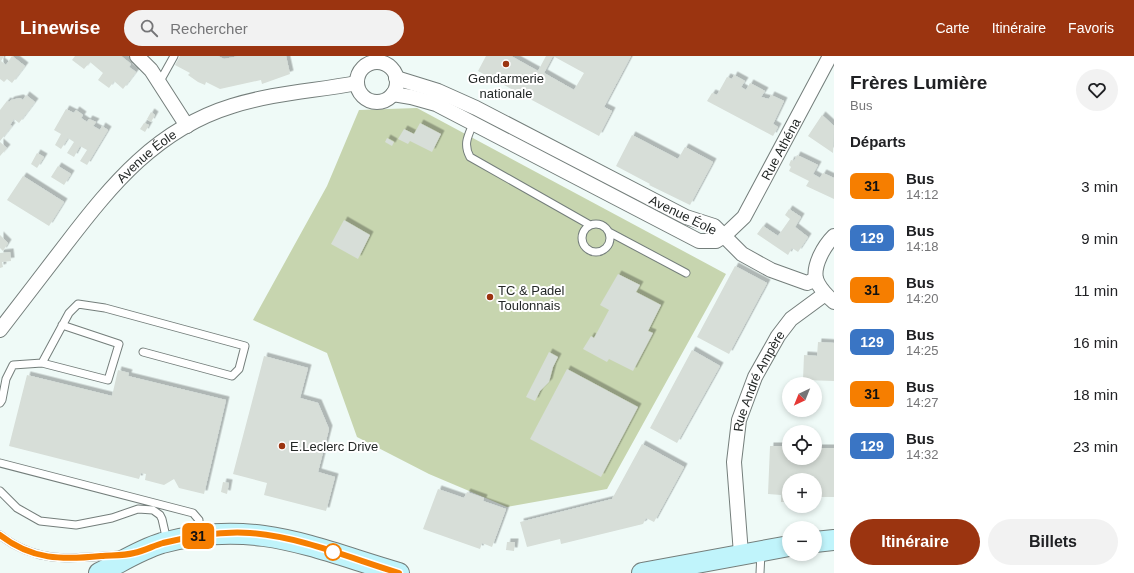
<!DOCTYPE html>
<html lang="fr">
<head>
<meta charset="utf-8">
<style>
	body { margin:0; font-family:Helvetica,sans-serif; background:#f2f2f2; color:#202124; height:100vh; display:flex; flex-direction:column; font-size:15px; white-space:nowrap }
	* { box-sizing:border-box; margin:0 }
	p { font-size:13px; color:#757577 }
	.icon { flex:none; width:22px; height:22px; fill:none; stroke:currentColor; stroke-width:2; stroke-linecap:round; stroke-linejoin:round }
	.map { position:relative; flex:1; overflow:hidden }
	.drawer { display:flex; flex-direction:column; background:#fff; width:300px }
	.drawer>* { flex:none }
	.badge { padding:0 8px; border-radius:6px; font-size:14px; line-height:26px }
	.needle { width:26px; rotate:223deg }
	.controls { position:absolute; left:782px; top:321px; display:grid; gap:8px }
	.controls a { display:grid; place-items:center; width:40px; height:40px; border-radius:50%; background:#fff; box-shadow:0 2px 6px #0003; font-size:20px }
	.map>.badge { position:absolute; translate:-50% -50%; box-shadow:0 0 0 2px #fff }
	h2 { padding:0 16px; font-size:15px; line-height:36px }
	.round { display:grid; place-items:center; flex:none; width:42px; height:42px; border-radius:21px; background:#f2f2f2 }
	.summary { display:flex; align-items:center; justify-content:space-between; height:68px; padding:0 16px }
	h1 { font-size:19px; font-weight:600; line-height:30px }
	.action { display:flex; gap:8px; margin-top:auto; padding:8px 16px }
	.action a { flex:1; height:46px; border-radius:24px; background:#9b3410; color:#fff; font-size:16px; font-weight:600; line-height:46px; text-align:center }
	.action a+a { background:#f2f2f2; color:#202124 }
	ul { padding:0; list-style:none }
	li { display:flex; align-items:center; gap:12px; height:52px; padding:0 16px }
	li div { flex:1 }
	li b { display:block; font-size:15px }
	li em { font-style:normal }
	li .badge { min-width:44px; font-weight:700; text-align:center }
	header { display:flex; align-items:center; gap:24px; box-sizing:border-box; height:56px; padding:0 20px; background:#9b3410; color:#fff }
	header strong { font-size:19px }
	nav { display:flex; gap:22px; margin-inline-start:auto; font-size:14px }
	.search { width:280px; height:36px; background:#f2f2f2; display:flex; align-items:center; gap:10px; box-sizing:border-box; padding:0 14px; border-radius:22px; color:#757577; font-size:15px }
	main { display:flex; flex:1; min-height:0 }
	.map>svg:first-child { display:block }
</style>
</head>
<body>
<header>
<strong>Linewise</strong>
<div class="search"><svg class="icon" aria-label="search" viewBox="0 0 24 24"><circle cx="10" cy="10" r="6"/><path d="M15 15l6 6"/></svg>Rechercher</div>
<nav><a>Carte</a><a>Itinéraire</a><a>Favoris</a></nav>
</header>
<main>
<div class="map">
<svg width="834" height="517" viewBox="0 0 834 517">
	<defs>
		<filter id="shadow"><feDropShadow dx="3.5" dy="-3.5" stdDeviation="0" flood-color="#0004"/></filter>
	</defs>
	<rect width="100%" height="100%" fill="#effaf7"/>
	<path fill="#c7d5af" d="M417,52L726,218L607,433L507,451L429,418L357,381L327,297L253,264L327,130L359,54Z"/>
	<path fill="#d7ded8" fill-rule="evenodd" filter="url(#shadow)" d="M0,0H4L1,5L6,9L12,0L25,10L12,27L7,23L4,26L0,23Z
		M75,0H121L131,8L129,11L136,16L123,33L114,25L109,32L98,24L103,17L90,6L84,13L72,4Z
		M180,0H218L224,3L239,0H286L290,18L262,28L261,24L220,33L206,26L205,29L198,26L188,19L190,17L175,9Z
		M486,0H511L538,15L546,0H631L604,51L612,55L599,80L478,15ZM553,0L584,17L574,34L544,17Z
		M734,19L745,25L741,31L746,34L750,27L765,35L761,41L769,43L771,39L784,45L773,68L778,71L773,80L707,45L712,37L717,39L727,21L732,23Z
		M26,39L35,46L19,67L14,63L10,69L12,70L0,85V54L7,45L9,46L11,44L20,42L23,44Z
		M66,53L74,57L76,54L83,59L81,62L87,66L89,63L96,66L93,70L100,74L102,70L108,74L87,109L80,105L87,94L80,90L74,101L67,97L74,86L68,82L61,93L55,89L61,78L54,74Z
		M151,56L155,59L151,66L147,63Z
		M822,59L834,70L833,97L808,80Z
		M144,67L149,69L145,76L140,73Z
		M420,67L441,78L432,96L410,85L408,88L398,83L404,73L414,78Z
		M632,79L678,103L685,91L713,106L690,149L649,129L650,128L616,110Z
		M387,82L394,86L392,90L385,86Z
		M0,86L7,92L0,100Z
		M37,97L44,101L37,112L31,108Z
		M797,99L818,109L813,118L820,122L823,117L834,122V143L806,130L809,125L789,115L791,111L789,109L791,104L794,105Z
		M58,110L71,118L64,129L51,121Z
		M23,120L64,146L49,170L7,144Z
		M789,153L801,161L795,171L808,181L798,196L792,192L788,199L757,178L763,170L778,180L790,163L785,159Z
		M344,164L370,179L358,203L331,188Z
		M0,179L8,187L3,195L0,192Z
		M10,196L11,205L2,206L3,211L0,212V197Z
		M735,210L767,227L729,298L697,281Z
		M618,218L640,229L636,236L661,249L648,275L653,277L633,315L609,303L607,306L583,293L591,280L594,282L609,254L600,249Z
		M818,286L834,287V325L803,324L804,299L817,300Z
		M692,294L720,310L677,387L650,372Z
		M549,296L558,301L553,311L549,326L540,335L535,345L526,341Z
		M264,300L308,312L300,342L318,347L329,373L318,416L335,421L326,455L264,439L267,427L233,418Z
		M567,313L638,351L601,421L530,383Z
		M118,314L129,317L128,320L226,344L204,438L179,432L174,423L164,429L145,424L146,418L141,417L139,423L9,390L27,319L112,340Z
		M642,388L684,411L654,466L646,462L643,468L561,488L560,483L527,491L520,466L612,443Z
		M770,390H789V402H815V392H834V441H815V424H789V446H781V439L768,438Z
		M223,426L229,427L227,438L221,436Z
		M438,433L464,442L467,436L484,442L483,445L506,453L492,491L482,487L480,493L423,473Z
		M507,486H515L514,495L506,494Z"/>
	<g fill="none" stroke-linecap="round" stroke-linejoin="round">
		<g stroke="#747e7b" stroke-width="9">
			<path id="service" d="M159,27L174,0
				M473,68C468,80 463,88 470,101L590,169
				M582 182a14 14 0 1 1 28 0a14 14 0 1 1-28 0Z
				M609,176L686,217
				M42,307L108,324L119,288L62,269
				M0,347L2,344L6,323L13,309L42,307L69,257L78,248L105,252L245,290L239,313L232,320L143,296
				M0,407L193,457L199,464V478
				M0,435L17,452L40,465L76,469L112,462L138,453L153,454L160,459L162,463L167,485
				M0,479C38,509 75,502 120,499
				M760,517L761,497"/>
		</g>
		<g stroke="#747e7b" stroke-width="16">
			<g id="minor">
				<path d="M137,0L151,14L187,70"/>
				<circle cx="377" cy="26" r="20"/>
				<path d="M396,22L438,35L476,52L686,161L714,170L742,198L771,214L807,227L816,223"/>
				<path id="s1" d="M393,38L411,41L436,48L699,185H716L724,180L744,161L830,0"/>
				<path d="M834,180C824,190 813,209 816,223C819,232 827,240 834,246"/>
				<path id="s2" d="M0,274C22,245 44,217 66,188C112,128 157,73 232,50C273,37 315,35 357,27"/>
				<path id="s3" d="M741,498L734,406L739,364L755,321L778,280L791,263L825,238"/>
			</g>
		</g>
		<g stroke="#747e7b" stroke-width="22">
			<path id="secondary" d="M815,486L834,484
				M99,517C120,507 139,494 162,487C254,462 313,492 399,517
				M642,517L789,490"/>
		</g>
		<use href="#service" stroke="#fff" stroke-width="7"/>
		<use href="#minor" stroke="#fff" stroke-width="14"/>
		<use href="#secondary" stroke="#c0f4fb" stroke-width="20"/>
	</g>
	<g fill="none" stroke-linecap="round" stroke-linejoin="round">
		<g stroke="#fff" stroke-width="9">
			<path id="line" d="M0,479C32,504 62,504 101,500C111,499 123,500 134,497C144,495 153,490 163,487C191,480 221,475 250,477C301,481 350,502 399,517"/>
		</g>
		<use href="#line" stroke="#f67e00" stroke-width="6"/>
	</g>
	<g fill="#9b3410" stroke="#fff" stroke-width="1.5">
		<circle cx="506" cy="8" r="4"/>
		<circle cx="490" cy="241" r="4"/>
		<circle cx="282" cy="390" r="4"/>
	</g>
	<circle fill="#fff" stroke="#f67e00" stroke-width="2" cx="333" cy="496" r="8"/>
	<g text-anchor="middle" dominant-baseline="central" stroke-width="4" stroke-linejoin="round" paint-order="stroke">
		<g font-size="13" fill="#242827" stroke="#fff" text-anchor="start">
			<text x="506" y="22" text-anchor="middle">Gendarmerie<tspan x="506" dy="15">nationale</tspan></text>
			<text x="498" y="234">TC &amp; Padel<tspan x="498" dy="15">Toulonnais</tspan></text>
			<text x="290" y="390">E.Leclerc Drive</text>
		</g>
		<g font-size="13" fill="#242827" stroke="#fff">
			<text stroke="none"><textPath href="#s1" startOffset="472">Rue Athéna</textPath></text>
			<text stroke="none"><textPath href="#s2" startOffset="228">Avenue Éole</textPath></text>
			<text transform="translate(683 159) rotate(26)">Avenue Éole</text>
			<text stroke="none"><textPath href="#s3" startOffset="178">Rue André Ampère</textPath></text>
		</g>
	</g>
</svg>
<div class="controls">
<a><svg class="needle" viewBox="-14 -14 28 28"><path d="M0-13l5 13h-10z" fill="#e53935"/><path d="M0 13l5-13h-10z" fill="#757577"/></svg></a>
<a><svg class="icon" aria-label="locate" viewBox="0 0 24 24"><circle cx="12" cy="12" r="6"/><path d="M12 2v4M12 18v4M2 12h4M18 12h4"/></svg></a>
<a>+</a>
<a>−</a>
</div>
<b class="badge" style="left:198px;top:480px;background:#f67e00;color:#111">31</b>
</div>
<section class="drawer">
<div class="summary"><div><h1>Frères Lumière</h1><p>Bus</p></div><a class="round"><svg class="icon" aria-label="heart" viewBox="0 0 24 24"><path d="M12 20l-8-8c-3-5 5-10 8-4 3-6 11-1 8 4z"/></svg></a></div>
<h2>Départs</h2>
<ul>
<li><span class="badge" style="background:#f67e00;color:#111">31</span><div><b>Bus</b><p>14:12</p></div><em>3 min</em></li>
<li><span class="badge" style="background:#3a75c4;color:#fff">129</span><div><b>Bus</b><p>14:18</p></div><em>9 min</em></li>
<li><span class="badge" style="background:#f67e00;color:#111">31</span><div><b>Bus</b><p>14:20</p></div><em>11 min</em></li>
<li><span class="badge" style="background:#3a75c4;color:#fff">129</span><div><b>Bus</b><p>14:25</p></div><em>16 min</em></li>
<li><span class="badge" style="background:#f67e00;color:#111">31</span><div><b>Bus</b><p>14:27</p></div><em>18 min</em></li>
<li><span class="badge" style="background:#3a75c4;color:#fff">129</span><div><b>Bus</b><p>14:32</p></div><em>23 min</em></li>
</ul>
<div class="action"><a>Itinéraire</a><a>Billets</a></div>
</section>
</main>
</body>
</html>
